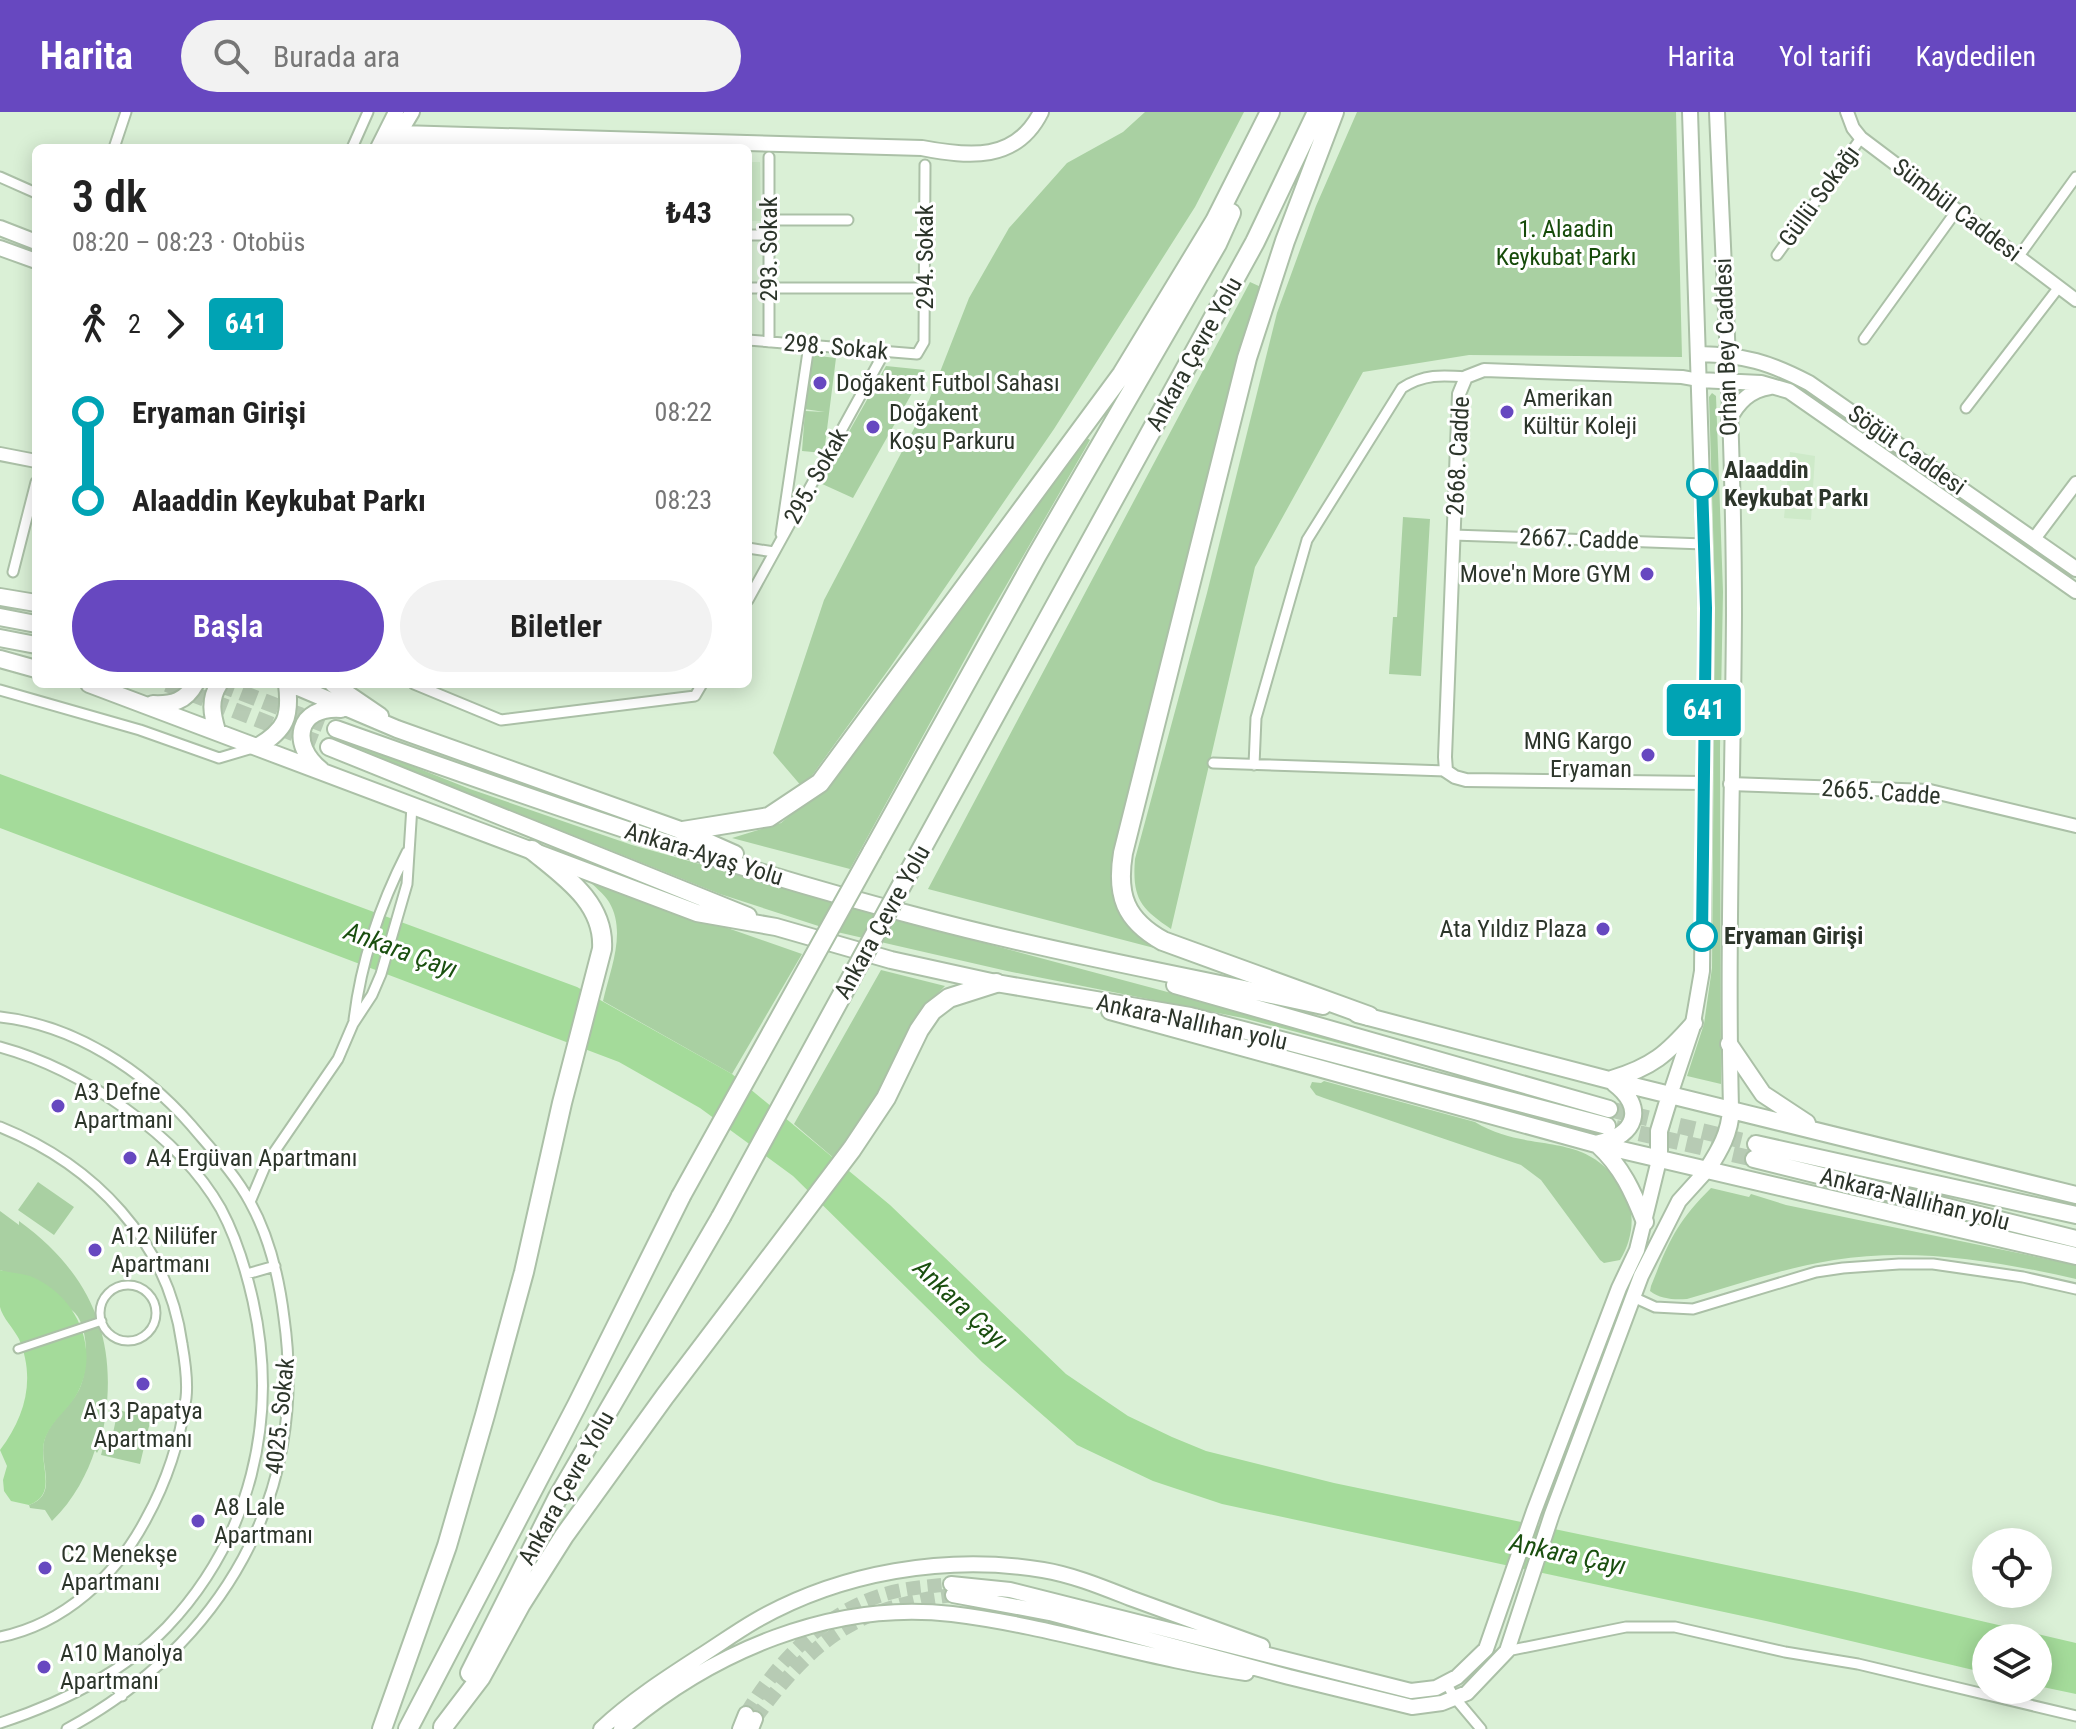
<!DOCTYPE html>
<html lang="tr">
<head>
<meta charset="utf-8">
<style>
	body { margin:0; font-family:"Roboto Condensed",sans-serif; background:#f2f2f2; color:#222; height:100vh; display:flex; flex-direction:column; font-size:30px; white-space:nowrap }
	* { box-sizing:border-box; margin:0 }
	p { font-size:26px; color:#767676 }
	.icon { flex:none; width:44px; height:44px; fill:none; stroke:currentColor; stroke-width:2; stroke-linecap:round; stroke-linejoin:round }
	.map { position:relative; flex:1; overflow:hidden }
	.sheet { position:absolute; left:32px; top:32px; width:720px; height:544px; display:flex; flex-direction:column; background:#fff; border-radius:12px; box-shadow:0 4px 20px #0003 }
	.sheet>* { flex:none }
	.badge { padding:0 16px; border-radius:6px; font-size:28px; line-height:52px }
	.controls { position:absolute; left:1972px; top:1416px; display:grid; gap:16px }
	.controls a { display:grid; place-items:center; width:80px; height:80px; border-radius:50%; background:#fff; box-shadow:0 4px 20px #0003; font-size:40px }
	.map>.badge { position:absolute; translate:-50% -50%; box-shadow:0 0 0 4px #fff }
	.legs { display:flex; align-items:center; gap:12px; height:88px; padding:0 40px; font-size:26px }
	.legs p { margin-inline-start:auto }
	.summary { display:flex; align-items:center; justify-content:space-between; height:136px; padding:0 40px }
	h1 { font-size:44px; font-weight:600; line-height:60px }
	.cta { display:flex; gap:16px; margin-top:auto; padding:16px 40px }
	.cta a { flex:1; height:92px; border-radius:48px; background:#6748c0; color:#fff; font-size:32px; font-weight:600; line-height:92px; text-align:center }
	.cta a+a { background:#f2f2f2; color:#222 }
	ul { padding:0 40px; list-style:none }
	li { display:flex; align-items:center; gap:28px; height:88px; font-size:30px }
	li i { display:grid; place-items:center; width:12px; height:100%; margin:0 10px; background:currentColor }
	li i::after { content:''; width:20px; height:20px; margin:-10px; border:6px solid; border-radius:50%; background:#fff }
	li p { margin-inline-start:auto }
	li:first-child i { background:linear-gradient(#0000 50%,currentColor 0) }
	li:last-child i { background:linear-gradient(currentColor 50%,#0000 0) }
	header { display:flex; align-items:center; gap:48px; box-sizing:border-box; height:112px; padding:0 40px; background:#6748c0; color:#fff }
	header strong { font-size:38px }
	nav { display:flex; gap:44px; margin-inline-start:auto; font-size:28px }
	.search { width:560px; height:72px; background:#f2f2f2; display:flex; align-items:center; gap:20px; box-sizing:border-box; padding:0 28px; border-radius:44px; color:#767676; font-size:30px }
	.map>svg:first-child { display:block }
</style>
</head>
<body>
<header>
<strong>Harita</strong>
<div class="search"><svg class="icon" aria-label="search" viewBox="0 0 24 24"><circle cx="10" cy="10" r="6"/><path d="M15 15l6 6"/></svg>Burada ara</div>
<nav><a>Harita</a><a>Yol tarifi</a><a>Kaydedilen</a></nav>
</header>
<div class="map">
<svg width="2076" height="1617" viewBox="0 0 2076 1617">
	<rect width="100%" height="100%" fill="#daf0d6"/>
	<path fill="#ceeac9" d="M748,50H760L761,109H748Z
		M1790,340L1815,344L1811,408L1784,406Z"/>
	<path fill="#a9d0a2" d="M1145,0H1244L1195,95L1054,317L891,554L803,676L773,641L824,488L929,288L969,186L1009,116L1067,51L1123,20Z
		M1357,0H1676L1682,245L1469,243L1363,260L1255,455L1171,817C1140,796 1132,786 1135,747L1207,481L1277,201L1316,94Z
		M1250,170L1261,175L1177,496L1111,765L1118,787L1159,833L1158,837L928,777Z
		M810,243L836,246L824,341L802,339L805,299L825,300L804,297Z
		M886,254L925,258L853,386L820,371Z
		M1712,281L1716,284L1723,480L1720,637L1721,972L1687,964L1704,912L1712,856L1715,480L1709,285Z
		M1081,322L1090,328L988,505L850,757L732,726L781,711L813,684Z
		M1403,405L1430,407L1421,564L1389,562L1393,505H1397Z
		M332,622L470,677L632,733L913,812L1609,998L1608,1002L1243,906L1007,859L837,820L720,782L330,626Z
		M587,767L802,842L732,962L603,889C610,858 627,820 609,790C604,782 594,774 587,767Z
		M881,858L945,874L924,896L885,973L836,1048L794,1012Z
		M1324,969L1475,1010C1532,1045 1589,1013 1626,1083C1636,1103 1632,1129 1620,1148L1604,1151L1600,1148L1541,1068L1521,1053L1324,986L1316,983L1310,975L1312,970L1321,971Z
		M38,1070L74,1095L54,1123L18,1098Z
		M1711,1076L1749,1085L1751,1082L1786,1093L2076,1153V1167C1997,1149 1914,1135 1834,1148C1784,1156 1735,1173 1687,1187C1674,1188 1660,1187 1650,1179L1651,1174C1669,1129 1676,1111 1711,1076Z
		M0,1099L19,1113V1109C99,1167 123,1241 99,1337L97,1341L95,1338C88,1360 74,1388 52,1409L45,1398L30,1396L29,1393C62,1381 35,1349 46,1323C53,1306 70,1295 79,1278C88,1259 90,1218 75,1201C67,1192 12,1162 0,1158Z
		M118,1298L151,1306L140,1352L101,1343L107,1320L113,1321Z"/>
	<path fill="#a4db9a" d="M0,662L577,875L732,962L890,1093L1066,1262L1128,1304L1172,1325L1206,1339L1334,1371L1856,1480L2076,1531V1582L2038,1574V1526H1986V1561L1766,1509L1222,1392L1153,1369L1077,1333L982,1250L793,1064L700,996L619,950L0,716Z
		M0,1158C10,1161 20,1161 30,1164C75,1182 101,1235 78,1280C70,1296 53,1307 46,1324C35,1349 61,1381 29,1393L11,1389L4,1379L3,1368L7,1354L0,1338C25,1305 36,1267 19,1227C14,1217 2,1205 0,1195C0,1184 0,1169 0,1158Z"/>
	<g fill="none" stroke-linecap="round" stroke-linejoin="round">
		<path stroke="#b7cbb4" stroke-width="14" stroke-dasharray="14 7" stroke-linecap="butt" d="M746,1602C780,1545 833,1491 902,1478C918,1475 935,1474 951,1472
			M755,1607C810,1530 857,1494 953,1483"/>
		<path stroke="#b7cbb4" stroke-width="16" stroke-dasharray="16 8" stroke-linecap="butt" d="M167,572L329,635
			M219,572L336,617
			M1609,997L1756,1032
			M1616,1016L1754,1047"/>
		<g stroke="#abc0a7" stroke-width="11">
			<path id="pedestrian" d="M100 1201a28 28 0 1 1 56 0a28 28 0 1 1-56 0Z
				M18,1237L102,1209"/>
		</g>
		<g stroke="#abc0a7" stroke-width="13">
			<path id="minor" d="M114,36L126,0
				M352,36L368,0
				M0,65L36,81
				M769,108H848
				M748,123H769
				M1777,143L1861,26
				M2019,144L2076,65
				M748,176H925
				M1864,227L1957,98
				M748,228L917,242L924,230L925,53
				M769,230V45
				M1966,296L2059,175
				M781,422L809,233
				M1453,423L1704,432
				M748,436L774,440
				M13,460L36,370
				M748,488L885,239
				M414,572L501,608L695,584L702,572
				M0,578L140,618L219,646L256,635
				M1213,651L1446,659
				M1254,653L1256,606L1307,428L1402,276C1424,262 1442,263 1466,265
				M0,905C74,913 143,958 191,1013C212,1038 235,1062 250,1090C270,1126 279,1165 284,1206C309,1383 222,1533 67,1617
				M354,908C361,849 380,793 407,740
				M0,935C81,957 179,1023 221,1097C236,1125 246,1158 253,1189C279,1307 251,1426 167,1515C122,1562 61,1591 0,1611
				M0,1015C94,1053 168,1129 182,1232C185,1249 188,1269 186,1286C180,1329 167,1369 146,1407C116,1464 64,1512 0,1525
				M250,1090L266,1052L338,947L353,912L372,883L381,862L407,772L412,694
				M247,1162L275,1154
				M1633,1185L1655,1195L1693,1197L1816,1160L1843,1156L1899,1152H1933L2023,1165L2076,1177
				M1507,1539L1626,1515H1675L1785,1540L1858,1552L2076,1604
				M108,1562L122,1584
				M1446,1571L1455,1586L1481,1617"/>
		</g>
		<g stroke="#abc0a7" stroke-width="16">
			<path id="tertiary" d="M1847,0L1853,16L1861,26L2076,188
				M1699,268L1682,265L1484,258L1466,265L1459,282L1445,645L1446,659L1455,665L1466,668L1703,671
				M0,342L36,349
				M2034,427L2076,371
				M1730,672L1930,679L2076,714"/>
		</g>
		<g stroke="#abc0a7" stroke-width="18">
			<path id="secondary" d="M1717,0C1724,167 1734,334 1734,502C1733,667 1727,832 1731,997
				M400,21L922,36C969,45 1016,50 1041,0
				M397,25L412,0
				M393,32L560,36
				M378,36L396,0
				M0,116L36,130
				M0,136L36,149
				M1699,242C1744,243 1769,250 1809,271L2076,457
				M1699,268L1761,271L1789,279L2076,479
				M1729,308C1738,290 1750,278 1770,275
				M1670,983L1692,917L1702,859L1706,496L1690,0
				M951,1472L1010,1478L1411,1579L1436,1576L1457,1565L1486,1537L1534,1399L1619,1176L1637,1138L1659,1048
				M953,1483L1050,1501L1289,1565L1412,1595L1442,1591L1467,1581L1507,1539L1552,1402L1641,1164L1679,1089L1707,1058
				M601,1617C631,1589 665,1567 699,1545C718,1533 736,1520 755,1509C840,1460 947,1442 1043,1458C1073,1463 1102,1475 1130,1486C1174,1502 1218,1518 1262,1534
				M621,1617C711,1540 832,1488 952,1502C1051,1514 1147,1547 1246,1561
				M740,1617L746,1602
				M751,1617L755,1607"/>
		</g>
		<g stroke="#abc0a7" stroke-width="20">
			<path id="trunk" d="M0,485L36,491
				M0,505L36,512
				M0,526L36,533
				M0,547L36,557
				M89,572L697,801L776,815L891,848L996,871L1190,904L1607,1014
				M291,572L397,617L683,719L735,742
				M333,572L380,604
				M153,592C172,593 186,589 195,572
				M336,617C527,685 719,753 916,804C1050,840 1187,864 1323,894
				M217,619C212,602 209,588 219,572
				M257,635C286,618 291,605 287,572
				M329,635L748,804
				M321,658C289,632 297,594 341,597
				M1175,873L1609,997
				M1110,899L1596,1032L2076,1144
				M1357,902L1609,968L2076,1083
				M1729,932L1763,982L1807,1011
				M1612,967C1652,955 1667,942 1694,911
				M1599,1031C1636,1024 1646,995 1614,971
				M1756,1032L2076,1103
				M1598,1033C1622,1055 1633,1080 1645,1110
				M1754,1047L2076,1127
				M1659,1048V1019L1670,983
				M1707,1058C1720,1038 1730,1021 1731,997"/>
		</g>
		<g stroke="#abc0a7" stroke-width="22">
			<path id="motorway" d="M1334,0L1285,129L1247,246L1123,741C1116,783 1125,808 1163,829L1369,904
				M683,719L769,705L820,671L1122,262L1215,109L1270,0
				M872,740L1037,443L1217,132L1231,101
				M910,758L1255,130L1317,0
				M470,1561L558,1385L721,1105
				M443,1615L481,1565L521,1492L564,1424L665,1284L852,1037L886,986L919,918L932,899L949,886L996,871
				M382,1617L447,1434L485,1303L524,1160L562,991L602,837C605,791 564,764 532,738
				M408,1617L577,1293L681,1084"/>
		</g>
		<use href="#pedestrian" stroke="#fff" stroke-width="7"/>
		<use href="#minor" stroke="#fff" stroke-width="9"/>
		<use href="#tertiary" stroke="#fff" stroke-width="12"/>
		<use href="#secondary" stroke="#fff" stroke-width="14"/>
		<use href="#trunk" stroke="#fff" stroke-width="16"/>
		<use href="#motorway" stroke="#fff" stroke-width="18"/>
		<g stroke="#abc0a7" stroke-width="22" stroke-linecap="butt">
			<path id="motorway-bridge" d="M681,1084L872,740
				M721,1105L910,758"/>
		</g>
		<use href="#motorway-bridge" stroke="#fff" stroke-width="18"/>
	</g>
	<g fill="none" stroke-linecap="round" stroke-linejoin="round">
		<g stroke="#fff" stroke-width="18">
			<path id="line-1" d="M1702,372L1706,496L1702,824"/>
		</g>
		<use href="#line-1" stroke="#00a3b4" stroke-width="12"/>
	</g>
	<g fill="#6748c0" stroke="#fff" stroke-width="3">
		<circle cx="820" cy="271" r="8"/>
		<circle cx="1507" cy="300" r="8"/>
		<circle cx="873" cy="315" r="8"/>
		<circle cx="1647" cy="462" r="8"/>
		<circle cx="1648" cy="643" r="8"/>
		<circle cx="1603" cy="817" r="8"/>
		<circle cx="58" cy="994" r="8"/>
		<circle cx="130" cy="1046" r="8"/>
		<circle cx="95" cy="1138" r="8"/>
		<circle cx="143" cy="1272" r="8"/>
		<circle cx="198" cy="1409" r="8"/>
		<circle cx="45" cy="1456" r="8"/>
		<circle cx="44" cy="1555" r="8"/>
	</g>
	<g fill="#fff" stroke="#00a3b4" stroke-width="4">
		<circle cx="1702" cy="372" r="14"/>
		<circle cx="1702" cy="824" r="14"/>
	</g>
	<g text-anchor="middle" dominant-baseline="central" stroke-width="6" stroke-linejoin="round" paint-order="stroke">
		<g font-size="24" fill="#2c352a" stroke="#fff">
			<text transform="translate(1819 84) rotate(-54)">Güllü Sokağı</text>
			<text transform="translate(1957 98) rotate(37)">Sümbül Caddesi</text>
			<text transform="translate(769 137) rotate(-90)">293. Sokak</text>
			<text transform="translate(925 145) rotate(-90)">294. Sokak</text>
			<text transform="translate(836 235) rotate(5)">298. Sokak</text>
			<text transform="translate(1726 235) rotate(-92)">Orhan Bey Caddesi</text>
			<text transform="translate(1194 242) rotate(-61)">Ankara Çevre Yolu</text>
			<text transform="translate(1907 338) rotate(35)">Söğüt Caddesi</text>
			<text transform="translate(1458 344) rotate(-87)">2668. Cadde</text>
			<text transform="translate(816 364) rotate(-61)">295. Sokak</text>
			<text transform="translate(1579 427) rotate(2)">2667. Cadde</text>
			<text transform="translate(1881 680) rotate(4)">2665. Cadde</text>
			<text transform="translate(704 742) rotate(17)">Ankara-Ayaş Yolu</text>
			<text transform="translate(882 810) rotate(-61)">Ankara Çevre Yolu</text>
			<text transform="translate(1192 910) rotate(12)">Ankara-Nallıhan yolu</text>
			<text transform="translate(1915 1087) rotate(14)">Ankara-Nallıhan yolu</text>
			<text transform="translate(280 1304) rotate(-84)">4025. Sokak</text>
			<text transform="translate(566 1376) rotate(-61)">Ankara Çevre Yolu</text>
		</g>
		<g font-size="24" fill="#164b0a" stroke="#fff">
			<text x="1566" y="117">1. Alaadin<tspan x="1566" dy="28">Keykubat Parkı</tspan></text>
		</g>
		<g font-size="24" fill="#2c352a" stroke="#fff" text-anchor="start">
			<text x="836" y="271">Doğakent Futbol Sahası</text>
			<text x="1523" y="286">Amerikan<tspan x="1523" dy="28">Kültür Koleji</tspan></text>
			<text x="889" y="301">Doğakent<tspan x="889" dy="28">Koşu Parkuru</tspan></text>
			<text x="1631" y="462" text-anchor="end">Move'n More GYM</text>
			<text x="1632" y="629" text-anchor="end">MNG Kargo<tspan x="1632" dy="28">Eryaman</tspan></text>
			<text x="1587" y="817" text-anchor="end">Ata Yıldız Plaza</text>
			<text x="74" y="980">A3 Defne<tspan x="74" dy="28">Apartmanı</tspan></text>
			<text x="146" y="1046">A4 Ergüvan Apartmanı</text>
			<text x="111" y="1124">A12 Nilüfer<tspan x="111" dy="28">Apartmanı</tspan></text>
			<text x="143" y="1299" text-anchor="middle">A13 Papatya<tspan x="143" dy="28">Apartmanı</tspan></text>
			<text x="214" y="1395">A8 Lale<tspan x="214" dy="28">Apartmanı</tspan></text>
			<text x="61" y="1442">C2 Menekşe<tspan x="61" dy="28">Apartmanı</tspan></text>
			<text x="60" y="1541">A10 Manolya<tspan x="60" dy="28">Apartmanı</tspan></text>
		</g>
		<g font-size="24" font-weight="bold" fill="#2c352a" stroke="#fff" text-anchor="start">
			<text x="1724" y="358">Alaaddin<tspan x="1724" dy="28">Keykubat Parkı</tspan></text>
			<text x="1724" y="824">Eryaman Girişi</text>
		</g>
		<g font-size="26" font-style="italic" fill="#1a4f0f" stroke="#fff">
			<text transform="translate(401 838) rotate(20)">Ankara Çayı</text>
			<text transform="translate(961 1192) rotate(43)">Ankara Çayı</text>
			<text transform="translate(1568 1442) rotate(12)">Ankara Çayı</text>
		</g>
	</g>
</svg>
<div class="controls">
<a><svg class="icon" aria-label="locate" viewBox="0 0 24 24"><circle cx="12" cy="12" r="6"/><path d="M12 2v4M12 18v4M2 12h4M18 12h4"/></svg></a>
<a><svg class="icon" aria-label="layers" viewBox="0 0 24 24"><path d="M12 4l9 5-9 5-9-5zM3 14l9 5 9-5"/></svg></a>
</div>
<b class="badge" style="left:1704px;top:598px;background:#00a3b4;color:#fff">641</b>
<section class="sheet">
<div class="summary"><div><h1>3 dk</h1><p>08:20 – 08:23 · Otobüs</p></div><b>₺43</b></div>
<div class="legs"><svg class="icon" aria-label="walk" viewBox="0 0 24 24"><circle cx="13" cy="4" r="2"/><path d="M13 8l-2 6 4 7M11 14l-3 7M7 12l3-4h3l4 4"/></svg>2<svg class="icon" aria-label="forward" viewBox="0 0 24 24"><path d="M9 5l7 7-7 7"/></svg><b class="badge" style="background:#00a3b4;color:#fff">641</b></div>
<ul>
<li><i style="color:#00a3b4"></i><b>Eryaman Girişi</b><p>08:22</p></li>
<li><i style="color:#00a3b4"></i><b>Alaaddin Keykubat Parkı</b><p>08:23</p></li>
</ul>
<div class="cta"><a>Başla</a><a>Biletler</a></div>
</section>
</div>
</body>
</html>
